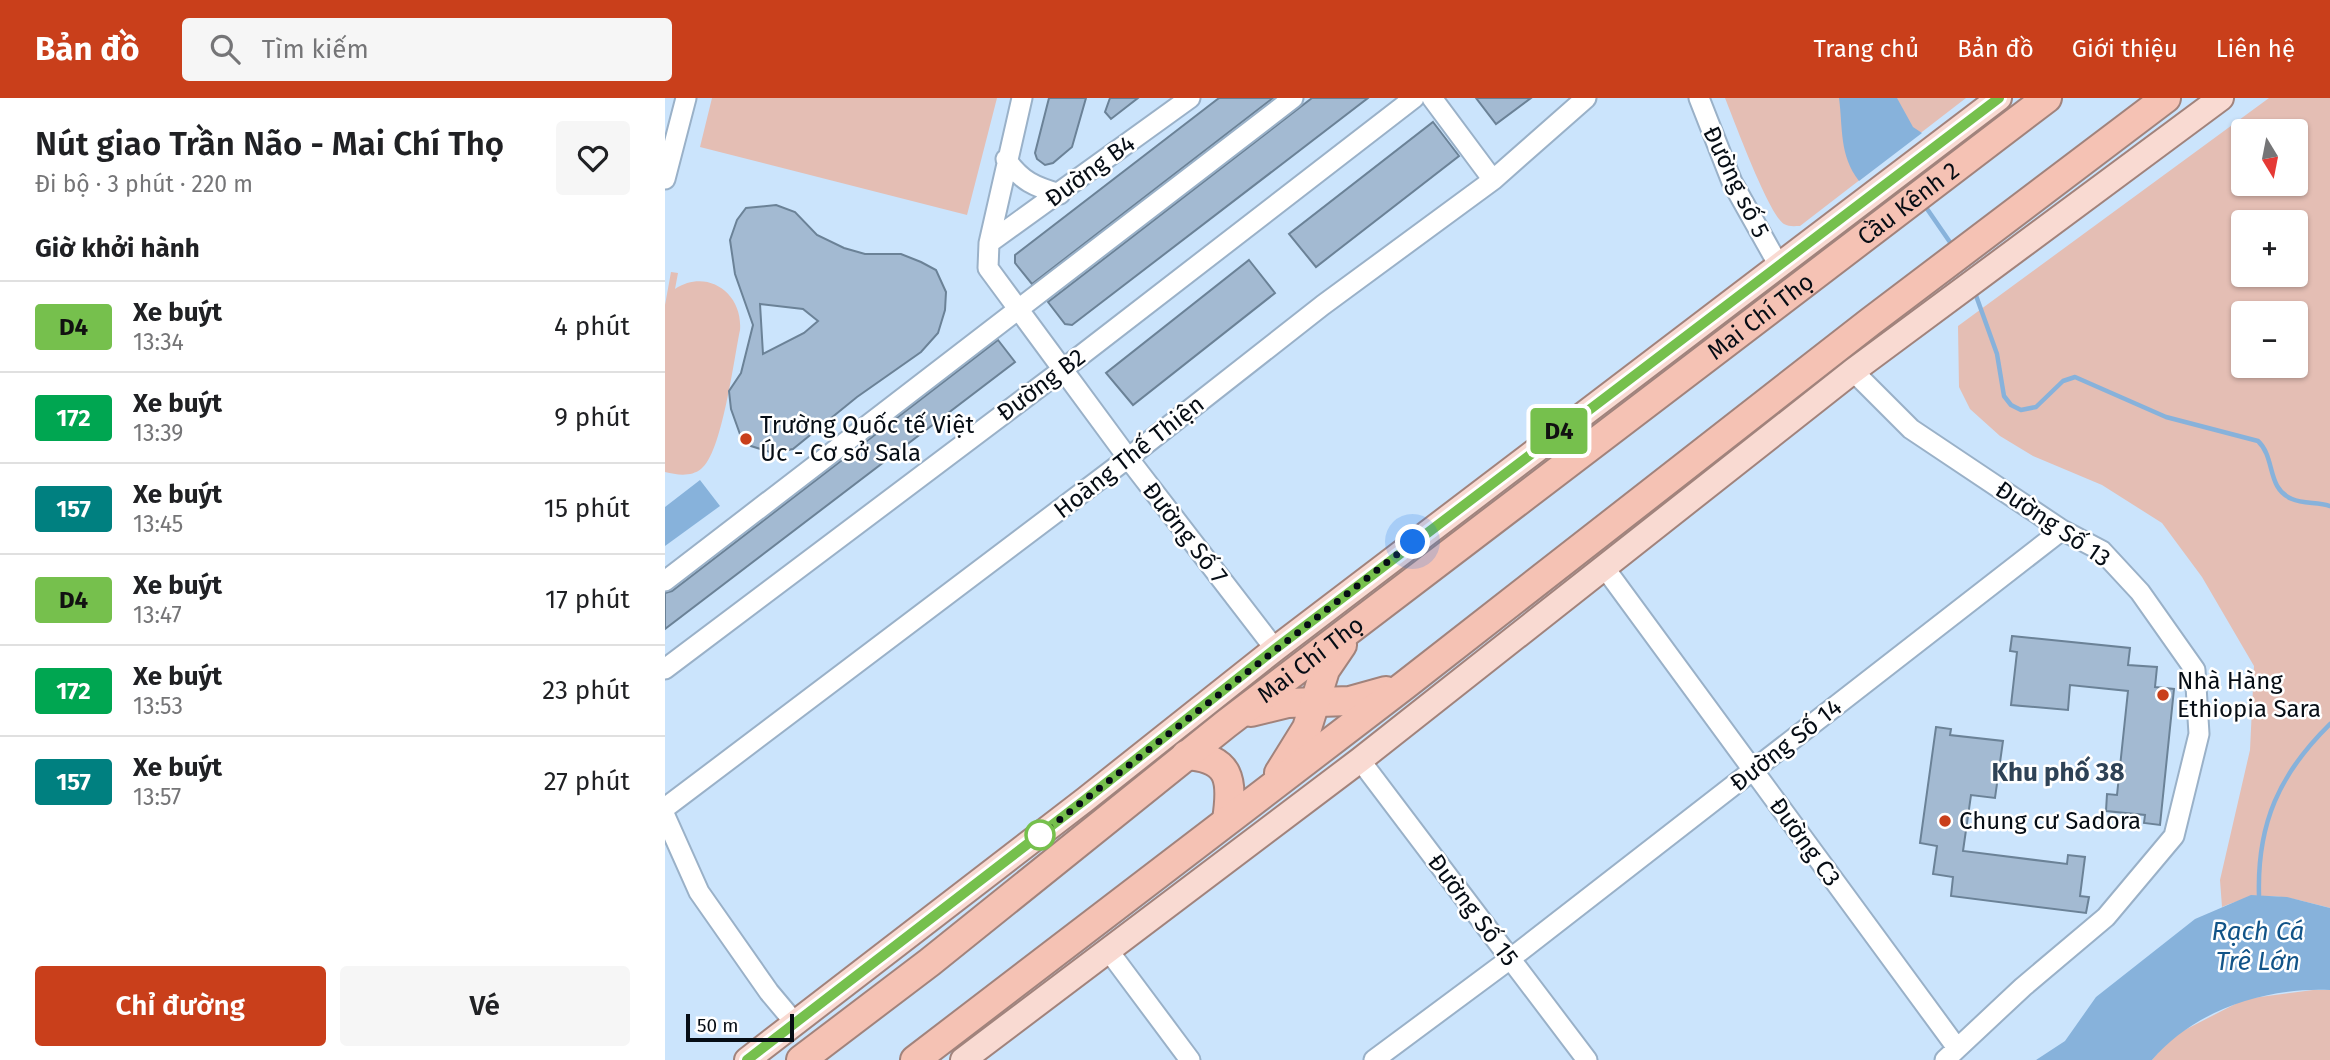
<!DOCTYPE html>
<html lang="vi">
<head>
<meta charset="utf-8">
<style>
	body { margin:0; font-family:"Fira Sans",sans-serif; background:#f6f6f6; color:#202124; height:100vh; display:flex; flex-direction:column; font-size:26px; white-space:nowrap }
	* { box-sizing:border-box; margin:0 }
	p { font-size:23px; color:#757577 }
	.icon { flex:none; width:38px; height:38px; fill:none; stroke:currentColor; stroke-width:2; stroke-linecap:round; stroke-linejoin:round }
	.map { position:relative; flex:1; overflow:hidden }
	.drawer { display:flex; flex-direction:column; background:#fff; width:665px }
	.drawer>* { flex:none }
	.badge { padding:0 14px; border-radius:5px; font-size:24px; line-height:46px }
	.needle { width:46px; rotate:170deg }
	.tools { position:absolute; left:1566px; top:21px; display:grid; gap:14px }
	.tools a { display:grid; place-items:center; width:77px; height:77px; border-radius:7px; background:#fff; box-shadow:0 2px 5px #0004; font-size:35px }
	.scale { position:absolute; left:21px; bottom:18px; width:108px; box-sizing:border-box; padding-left:7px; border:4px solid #060d15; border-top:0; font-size:19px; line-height:24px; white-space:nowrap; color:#060d15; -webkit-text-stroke:5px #fff; paint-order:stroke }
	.you { position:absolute; width:35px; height:35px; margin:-18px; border:5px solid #fff; border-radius:50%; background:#1a73e8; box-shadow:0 0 0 10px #1a73e833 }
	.map>.badge { position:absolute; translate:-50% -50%; box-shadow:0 0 0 4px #fff }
	h2 { padding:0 35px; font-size:26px; line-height:63px }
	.round { display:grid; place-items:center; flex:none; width:74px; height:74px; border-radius:7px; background:#f6f6f6 }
	.head { display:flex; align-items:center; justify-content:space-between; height:119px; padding:0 35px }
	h1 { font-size:33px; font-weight:600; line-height:52px }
	.primary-button { display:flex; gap:14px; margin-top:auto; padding:14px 35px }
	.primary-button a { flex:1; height:80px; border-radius:7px; background:#c93f1b; color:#fff; font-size:28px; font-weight:600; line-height:80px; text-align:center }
	.primary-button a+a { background:#f6f6f6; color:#202124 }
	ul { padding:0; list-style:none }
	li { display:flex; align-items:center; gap:21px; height:91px; padding:0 35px; border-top:2px solid #e0e0e0 }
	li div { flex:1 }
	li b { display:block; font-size:26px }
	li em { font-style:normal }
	li .badge { min-width:77px; font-weight:700; text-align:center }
	header { display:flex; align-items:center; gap:42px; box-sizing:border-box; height:98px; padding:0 35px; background:#c93f1b; color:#fff }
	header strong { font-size:33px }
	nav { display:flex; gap:38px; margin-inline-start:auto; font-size:24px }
	.search { width:490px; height:63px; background:#f6f6f6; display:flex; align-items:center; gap:18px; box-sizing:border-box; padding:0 24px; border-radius:7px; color:#757577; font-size:26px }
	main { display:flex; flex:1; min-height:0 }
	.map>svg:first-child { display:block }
</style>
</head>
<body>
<header>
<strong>Bản đồ</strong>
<div class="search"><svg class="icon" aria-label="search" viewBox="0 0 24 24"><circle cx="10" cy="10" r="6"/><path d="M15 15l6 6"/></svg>Tìm kiếm</div>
<nav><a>Trang chủ</a><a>Bản đồ</a><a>Giới thiệu</a><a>Liên hệ</a></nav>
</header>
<main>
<section class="drawer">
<div class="head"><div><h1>Nút giao Trần Não - Mai Chí Thọ</h1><p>Đi bộ · 3 phút · 220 m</p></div><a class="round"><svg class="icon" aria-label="heart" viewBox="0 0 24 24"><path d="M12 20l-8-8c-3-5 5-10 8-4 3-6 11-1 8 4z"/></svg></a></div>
<h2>Giờ khởi hành</h2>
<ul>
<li><span class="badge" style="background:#76c04d;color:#111">D4</span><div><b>Xe buýt</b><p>13:34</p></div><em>4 phút</em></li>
<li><span class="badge" style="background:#00a651;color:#fff">172</span><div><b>Xe buýt</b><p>13:39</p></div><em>9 phút</em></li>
<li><span class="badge" style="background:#008080;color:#fff">157</span><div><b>Xe buýt</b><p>13:45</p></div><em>15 phút</em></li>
<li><span class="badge" style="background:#76c04d;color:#111">D4</span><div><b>Xe buýt</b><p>13:47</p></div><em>17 phút</em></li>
<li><span class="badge" style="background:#00a651;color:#fff">172</span><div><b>Xe buýt</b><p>13:53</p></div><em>23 phút</em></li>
<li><span class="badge" style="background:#008080;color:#fff">157</span><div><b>Xe buýt</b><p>13:57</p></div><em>27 phút</em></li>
</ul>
<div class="primary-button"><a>Chỉ đường</a><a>Vé</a></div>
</section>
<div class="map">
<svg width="1665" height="962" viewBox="0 0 1665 962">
	<rect width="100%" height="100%" fill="#cbe4fc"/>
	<path fill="#e4beb4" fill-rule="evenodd" d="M47,0H332L302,117L35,49Z
		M1060,0H1301L1135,128C1130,128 1124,129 1119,126C1103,115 1069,22 1060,0Z
		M1604,0H1665V810C1620,799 1601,790 1557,809L1555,782L1585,652L1589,568L1537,479L1497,425L1437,387L1368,358L1335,338L1305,311L1294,289L1293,228ZM1578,33H1631V86H1578ZM1578,124H1631V177H1578ZM1578,215H1631V268H1578Z
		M6,174L13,175L10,191C42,170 78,195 75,232C69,260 57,356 36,371C26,379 12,377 0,374V207Z
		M1648,892H1665V962H1487L1506,939L1580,901Z"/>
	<path fill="#87b2db" d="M1174,0H1232L1248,29L1257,35L1194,83C1174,57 1178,30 1174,0Z
		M35,382L55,408L0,448V409Z
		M1586,797L1622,799L1665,810V892C1600,889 1530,912 1487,962H1371L1400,943L1431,899L1530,821Z"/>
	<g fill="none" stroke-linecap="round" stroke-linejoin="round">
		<path stroke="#87b2db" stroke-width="4.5" d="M1258,105L1289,150
			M1309,192L1332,256L1339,298L1346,307L1356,312L1371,309L1398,283L1410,279L1501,319L1593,343C1611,360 1601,390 1627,401C1638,406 1653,404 1665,408
			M1594,797C1592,726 1614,676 1665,626"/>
	</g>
	<path fill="#a3bad2" stroke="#6b8297" stroke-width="2" fill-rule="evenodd" d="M384,0H421L407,49L388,65L380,67L372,61L370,55Z
		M445,0H473L446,21L440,14Z
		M554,0H608L367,186L350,165V157Z
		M647,0H703L407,227L400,226L383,204Z
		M811,0H866L831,26Z
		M768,24L794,58L651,169L624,136Z
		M111,107L130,114L152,137L179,150L200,156H236L256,164L271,172L281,194L280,212L273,235L256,254L192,299L128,351L108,355L86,348L76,339L66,311L64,293L76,275L88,227L70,176L65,142L72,122L81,110ZM95,206L138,211L153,223L139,235L98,256Z
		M584,162L610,195L468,307L441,275Z
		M333,242L350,264L0,531V495L7,493Z
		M1347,538L1465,550L1463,567L1492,569L1490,589L1509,591L1495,727L1479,725L1480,717L1441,713L1442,696L1452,697L1463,593L1405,587L1403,612L1346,607L1352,554L1345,553Z
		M1271,629L1286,631L1285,637L1338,643L1330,700L1306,697L1298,753L1402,766L1403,757L1420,759L1415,798L1424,799L1421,815L1286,798L1288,779L1268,776L1272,748L1255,745Z"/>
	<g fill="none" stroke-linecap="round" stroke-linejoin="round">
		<g stroke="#9ab1c8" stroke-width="23">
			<path id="minor" d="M357,0L324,145L323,170L463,360L610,551
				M767,0L828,82
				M1034,0L1067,84L1113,166
				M341,61C356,83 370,89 395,96
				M0,81L21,0
				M324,145L525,0
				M1188,273L1246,331L1397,432L1437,453L1475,494L1530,572L1534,636L1509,738L1441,819L1358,889L1280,962
				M939,469L1292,950
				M0,483L628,0
				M0,571L397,272L749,0
				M695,662L922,962
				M0,710L463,360L658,207L828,82L921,0
				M0,718L34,794L104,894L130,925
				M443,852L525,962
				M709,962L845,861L1397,432"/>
		</g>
		<g stroke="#a1837c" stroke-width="28">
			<path id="major" d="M82,962L421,701L610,551L1334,0
				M298,962L695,662L1188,273L1556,0"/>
		</g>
		<g stroke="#a1837c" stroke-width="32">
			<g id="highway">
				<path d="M586,614L623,605L685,603L721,593"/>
				<path d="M521,657C566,660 568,682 562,722"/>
				<path d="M614,675L642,630L660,572L677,547"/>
				<path id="s1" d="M136,962L265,864L561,626L1382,0"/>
				<path d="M250,962L740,587L1205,224L1501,0"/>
			</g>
		</g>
		<use href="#minor" stroke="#fff" stroke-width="19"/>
		<use href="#major" stroke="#f9dad2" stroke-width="24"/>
		<use href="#highway" stroke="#f5c2b4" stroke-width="28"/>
	</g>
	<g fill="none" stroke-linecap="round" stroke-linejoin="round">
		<g stroke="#fff" stroke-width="16">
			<path id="line" d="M82,962L421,701L610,551L1334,0"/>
		</g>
		<use href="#line" stroke="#76c04d" stroke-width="10"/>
		<path stroke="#060d15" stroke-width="7" stroke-dasharray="0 12.6" d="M375,737L748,444"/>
	</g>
	<g fill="#c93f1b" stroke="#fff" stroke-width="2.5">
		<circle cx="81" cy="341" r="7"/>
		<circle cx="1498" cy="597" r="7"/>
		<circle cx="1280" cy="723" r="7"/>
	</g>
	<circle fill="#fff" stroke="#76c04d" stroke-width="3.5" cx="375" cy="737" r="14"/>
	<g text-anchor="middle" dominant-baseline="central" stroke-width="5" stroke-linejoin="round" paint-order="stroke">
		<g font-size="24" fill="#060d15" stroke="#fff">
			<text transform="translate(425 73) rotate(-36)">Đường B4</text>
			<text transform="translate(1071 84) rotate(64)">Đường số 5</text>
			<text stroke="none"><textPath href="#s1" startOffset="1400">Cầu Kênh 2</textPath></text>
			<text stroke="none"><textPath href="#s1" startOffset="1214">Mai Chí Thọ</textPath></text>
			<text transform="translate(376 287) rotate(-37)">Đường B2</text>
			<text transform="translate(464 359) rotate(-38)">Hoàng Thế Thiện</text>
			<text transform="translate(1388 426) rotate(34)">Đường Số 13</text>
			<text transform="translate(520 435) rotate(52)">Đường Số 7</text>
			<text stroke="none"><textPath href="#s1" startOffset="648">Mai Chí Thọ</textPath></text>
			<text transform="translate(1121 647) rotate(-38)">Đường Số 14</text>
			<text transform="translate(1140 744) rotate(54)">Đường C3</text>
			<text transform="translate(808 812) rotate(53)">Đường Số 15</text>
		</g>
		<g font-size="24" fill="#060d15" stroke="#fff" text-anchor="start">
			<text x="95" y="327">Trường Quốc tế Việt<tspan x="95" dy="28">Úc - Cơ sở Sala</tspan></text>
			<text x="1512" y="583">Nhà Hàng<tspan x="1512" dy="28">Ethiopia Sara</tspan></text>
			<text x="1294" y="723">Chung cư Sadora</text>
		</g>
		<g font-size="26" font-weight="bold" fill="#2e4256" stroke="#fff">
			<text x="1393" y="674">Khu phố 38</text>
		</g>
		<g font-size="26" font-style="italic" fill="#125488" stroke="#fff">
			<text x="1593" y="833">Rạch Cá<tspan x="1593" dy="30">Trê Lớn</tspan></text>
		</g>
	</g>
</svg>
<div class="tools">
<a><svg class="needle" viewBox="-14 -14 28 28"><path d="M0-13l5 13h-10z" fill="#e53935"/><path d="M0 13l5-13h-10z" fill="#757577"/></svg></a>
<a>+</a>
<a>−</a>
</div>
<div class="scale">50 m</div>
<div class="you" style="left:748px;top:444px"></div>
<b class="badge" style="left:894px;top:333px;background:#76c04d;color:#111">D4</b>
</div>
</main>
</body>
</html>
